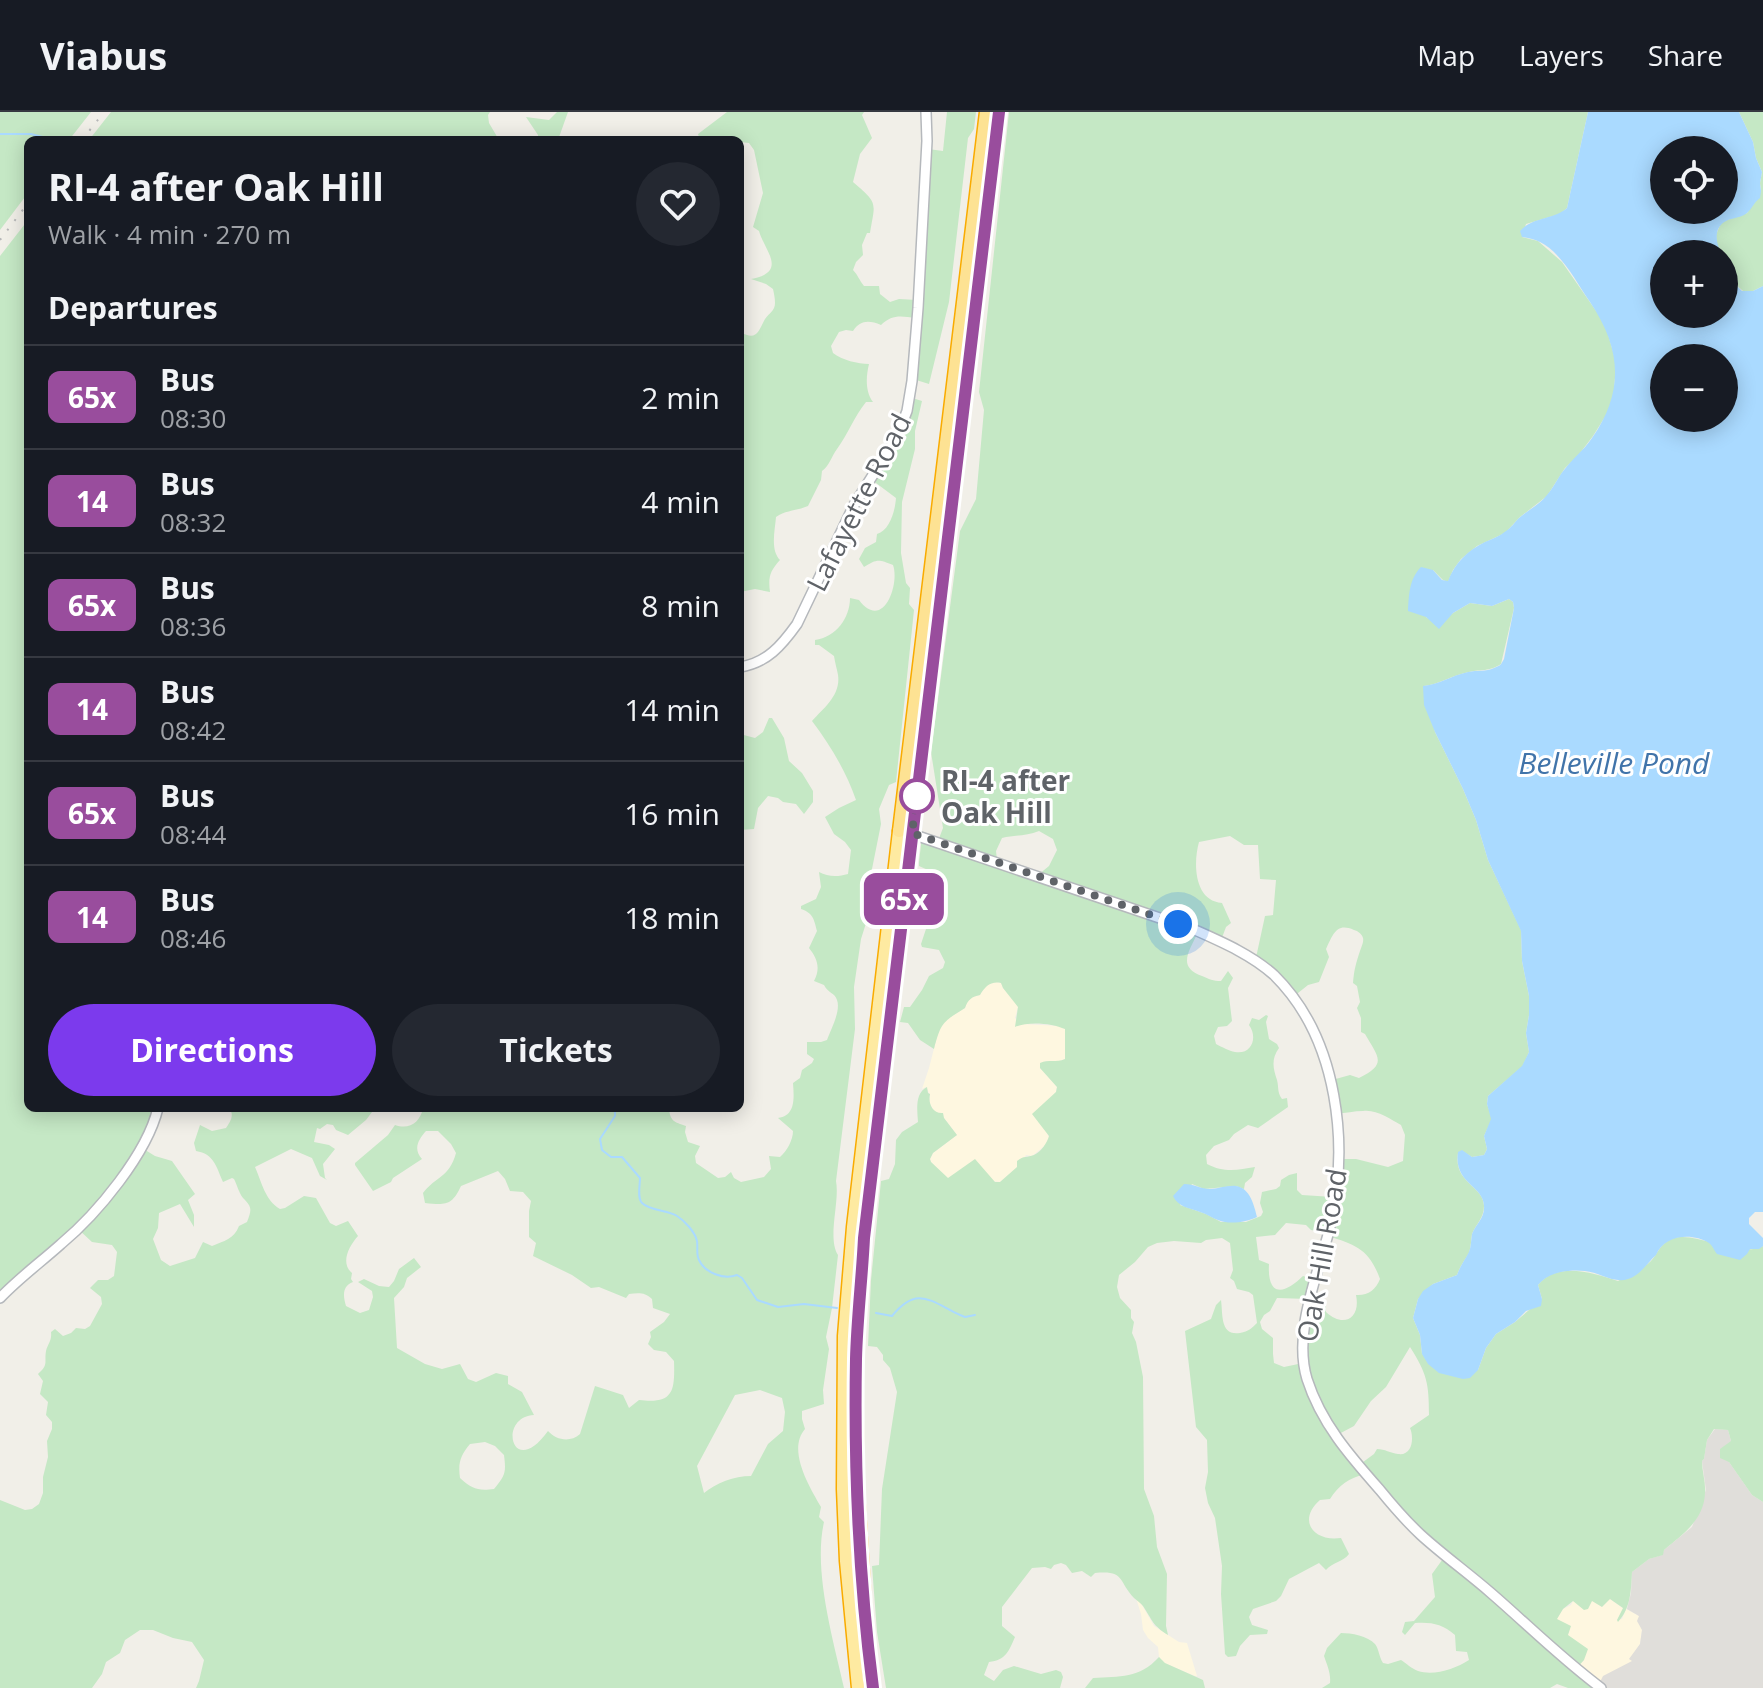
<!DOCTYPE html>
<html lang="en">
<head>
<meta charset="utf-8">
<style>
	body { margin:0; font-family:"Open Sans",sans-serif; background:#242831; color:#f1f3f6; height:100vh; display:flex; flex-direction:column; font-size:30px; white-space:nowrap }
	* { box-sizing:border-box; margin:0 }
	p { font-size:26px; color:#9ea1a6 }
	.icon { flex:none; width:44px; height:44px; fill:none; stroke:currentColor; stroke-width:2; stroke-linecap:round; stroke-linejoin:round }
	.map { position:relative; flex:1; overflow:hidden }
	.side { position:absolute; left:24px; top:24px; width:720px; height:976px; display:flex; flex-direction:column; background:#171b24; border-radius:12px; box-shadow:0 4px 20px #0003 }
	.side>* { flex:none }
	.badge { padding:0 16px; border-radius:12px; font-size:28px; line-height:52px }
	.controls { position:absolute; left:1650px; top:24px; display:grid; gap:16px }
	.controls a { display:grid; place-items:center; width:88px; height:88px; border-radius:50%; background:#171b24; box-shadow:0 4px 20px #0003; font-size:40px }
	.you { position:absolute; width:40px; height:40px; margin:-20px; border:6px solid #fff; border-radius:50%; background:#1a73e8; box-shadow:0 0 0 12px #1a73e833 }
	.map>.badge { position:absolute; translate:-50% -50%; box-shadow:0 0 0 4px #fff }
	h2 { padding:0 24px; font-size:30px; line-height:72px }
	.round { display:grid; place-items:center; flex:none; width:84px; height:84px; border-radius:42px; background:#242831 }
	.summary { display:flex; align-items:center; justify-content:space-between; height:136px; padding:0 24px }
	h1 { font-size:38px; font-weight:700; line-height:60px }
	.cta { display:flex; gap:16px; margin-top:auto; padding:16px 24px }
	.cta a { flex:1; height:92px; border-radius:48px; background:#7c3aed; color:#fff; font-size:32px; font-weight:700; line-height:92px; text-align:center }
	.cta a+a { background:#242831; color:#f1f3f6 }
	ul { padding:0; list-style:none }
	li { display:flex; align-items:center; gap:24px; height:104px; padding:0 24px; border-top:2px solid #363941 }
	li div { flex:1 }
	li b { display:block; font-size:30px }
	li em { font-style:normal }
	li .badge { min-width:88px; font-weight:700; text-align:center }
	header { display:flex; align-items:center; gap:48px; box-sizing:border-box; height:112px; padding:0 40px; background:#171b24; border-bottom:2px solid #363941 }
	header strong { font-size:38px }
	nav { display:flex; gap:44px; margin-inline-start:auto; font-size:28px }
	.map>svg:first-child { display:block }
</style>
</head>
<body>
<header>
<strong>Viabus</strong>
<nav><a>Map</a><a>Layers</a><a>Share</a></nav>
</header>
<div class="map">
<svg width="1763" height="1576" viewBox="0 0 1763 1576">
	<rect width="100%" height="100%" fill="#f1efe8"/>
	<path fill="#fef7e0" d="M996,870L1001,871L1003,876L1015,890L1018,895L1015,906L1022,912L1061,914L1065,917V947L1058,950L1045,949L1040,956L1057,975L1056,980L1049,988L1047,1021L1049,1025L1047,1032L1032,1044L1026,1043L1018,1055L1000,1070L952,1065L948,1067L931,1050L930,1047L933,1041L957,1023L944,1006L934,999L929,990L930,983L926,975L922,977L929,956L939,917L944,909L965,896L967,890L972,885L980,883L986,873Z
		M1136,1486L1142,1493L1154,1514L1179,1530L1187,1531L1197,1564H1195L1164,1551L1159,1545L1158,1535L1148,1526L1143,1518L1141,1502Z
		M1610,1487L1624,1497L1617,1508L1622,1507L1626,1497L1639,1504L1642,1518L1640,1532L1630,1547L1635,1549L1597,1576H1593L1573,1560L1584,1548L1556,1508L1563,1497L1571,1493L1573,1489Z"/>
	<path fill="#e0deda" d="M1715,1317L1728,1318L1731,1329L1729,1350L1752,1383L1763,1390V1576H1597L1603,1564L1632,1549L1629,1547L1640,1532L1642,1518L1637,1509L1639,1504L1627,1497L1631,1481L1632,1460L1649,1447L1662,1443L1664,1438L1692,1415L1706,1378L1702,1349L1704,1347L1707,1328Z"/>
	<path fill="#c5e8c5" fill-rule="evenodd" d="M0,0H91L69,28H28V81L0,118Z
		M111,0H490L488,3L489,11L499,28H89Z
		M557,0H568L558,28H538V23L526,5L549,8Z
		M727,0H864L862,3L872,26L860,42L853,70C879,92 875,90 870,121H867L862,133L863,143L856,150L853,158C858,163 859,168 864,174H879L880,182L890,190L899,187L917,188L928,37L943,39L947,0H976L974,17L968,26L949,190L929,272L913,267L916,206C901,204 892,202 881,213C869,208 860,208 853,219L846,218L839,220L831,234L833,241C842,248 858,252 869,252C866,264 865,280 873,290H866C854,305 848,322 837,337C831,345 830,353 822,359L821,368L808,394C796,399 786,398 776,405C775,418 770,438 780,448C770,459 768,465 770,480L755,477L740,480V220C757,229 758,220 765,207C769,201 775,199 775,191C775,186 774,182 773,177L766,172L751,167C789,160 764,138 759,119L753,115L763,81L754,38L749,31L740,30V28H700L698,22Z
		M1009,0H1588L1567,96L1560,102L1526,112L1522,125L1538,129L1562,150L1601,206L1608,222L1616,250L1614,281L1608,300L1593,324L1577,345L1565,356L1547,384L1520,405L1505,421L1477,434L1461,447L1453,458L1448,470L1443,468L1433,458L1426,505L1433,510L1453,501L1470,491L1492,494L1509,487L1513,490L1514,496L1501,552C1488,560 1482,557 1469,560C1452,563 1440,572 1424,574L1435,620L1463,677L1476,708L1488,748L1521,818L1522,849L1529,884V903L1526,921L1529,940L1523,954L1488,984L1487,992L1492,1007L1484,1024L1487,1037L1484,1043L1472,1045L1462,1039L1458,1041C1453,1071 1484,1074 1484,1094C1484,1106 1476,1112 1472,1122C1471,1128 1471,1135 1469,1141C1465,1148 1460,1154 1457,1163L1433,1172L1418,1187L1413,1206L1420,1223L1422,1242L1478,1258L1486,1236L1496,1222L1515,1210L1542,1187L1538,1173C1557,1149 1593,1161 1618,1169C1628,1163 1643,1157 1651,1149C1658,1141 1660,1132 1671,1127C1694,1117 1738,1147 1763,1134V1390L1752,1383L1729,1350L1720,1346V1337L1731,1329L1728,1318L1714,1317L1707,1328L1704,1347L1702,1349C1702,1360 1706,1371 1705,1381C1704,1408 1683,1422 1664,1438L1663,1443L1649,1447L1632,1460C1631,1478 1631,1496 1618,1510L1617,1508L1623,1496L1610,1487L1602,1495L1592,1489L1588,1497L1584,1498L1573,1489L1563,1497L1557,1507L1571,1514L1568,1523L1588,1537L1584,1548L1573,1560L1593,1576H1568L1557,1572L1550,1576H1322L1330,1571C1331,1561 1327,1553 1324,1544L1327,1536L1341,1521C1351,1521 1368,1524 1375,1532C1379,1537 1379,1545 1383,1551L1388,1552L1401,1548C1406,1551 1412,1557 1418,1559C1434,1564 1455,1557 1469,1548L1467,1540L1456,1539L1455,1523C1442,1512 1432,1510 1415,1511L1405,1523L1402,1520L1405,1510L1414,1509L1435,1485L1432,1462L1445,1444L1365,1362C1349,1366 1339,1373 1330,1387L1320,1388C1297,1408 1313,1430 1341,1426L1349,1442C1343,1450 1333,1450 1326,1458L1319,1451L1289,1467L1281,1484L1276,1489L1253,1497L1249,1505L1252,1513L1268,1518L1267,1522L1250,1523L1240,1534L1236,1544L1228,1545L1225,1542L1221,1482L1222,1454L1215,1406L1208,1391L1205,1376L1208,1360L1207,1328L1196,1315L1185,1219L1211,1207L1216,1193L1221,1188C1223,1203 1220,1224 1240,1221C1249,1219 1251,1217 1257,1211L1253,1183L1249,1180L1237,1177L1234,1169L1230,1166L1233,1158L1230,1131L1222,1126L1206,1128L1201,1131L1174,1129L1157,1131L1148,1135L1135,1150L1119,1163L1117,1175L1120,1186L1131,1198V1206L1134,1210L1132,1221L1136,1230L1143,1265L1144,1377L1154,1404L1157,1435L1167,1462L1166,1514L1168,1523C1152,1513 1153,1509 1143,1494C1141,1491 1137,1489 1134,1486C1118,1469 1125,1458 1095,1461L1091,1465L1082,1459L1072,1461L1066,1453L1061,1451L1054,1453L1051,1457L1045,1455L1032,1456L1002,1495V1514L1015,1525C1009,1539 1006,1548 989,1550L984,1563L994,1569L1003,1558L1014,1554L1041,1562L1056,1558L1061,1560L1063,1565L1060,1576H886L877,1520L872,1454L879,1453L882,1377L897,1280L890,1256L883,1248V1243L877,1235L868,1234L871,1168L881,1069L889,1067L895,1052L896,1028L902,1020L918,1010C917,997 915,981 927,975L928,981L930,982C928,991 932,1002 943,1001L944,1006L957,1023L933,1041L930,1047L931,1050L948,1066L975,1047L995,1070H1000L1017,1055V1049C1024,1043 1027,1046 1034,1043C1041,1040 1047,1031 1049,1024L1032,1002L1056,980L1057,975L1040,956V951C1049,947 1056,951 1065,947V917C1052,911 1028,909 1015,915L1018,895L1003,876L1001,871C990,869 985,875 980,883C972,885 968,887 965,896C943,910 941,910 934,937L920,928L908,911L900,910L904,895H910L922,878L929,864L943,856L945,850L939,838L922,835L921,832L927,814V801L936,779L935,769L928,758L919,754V750L922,724L938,729L943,716L931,640L960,419L976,387L984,298L979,280ZM1039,719L1053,727L1057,738L1049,754L1038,763L997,748L996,739L1002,726C1015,723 1027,724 1039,719ZM1230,724L1244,733H1258L1260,767L1276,768L1273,803L1265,804L1257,841L1254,850L1293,885L1308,873L1319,870L1329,845L1326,837C1333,823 1336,810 1354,818C1358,819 1362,822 1363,826C1364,830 1361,836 1360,839C1356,851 1354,858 1353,871L1357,874L1360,890L1357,896L1361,906V920L1365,922C1378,945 1388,952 1359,966L1350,963L1332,968L1336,1002C1346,1001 1354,999 1363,999C1376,997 1390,1007 1401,1013L1405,1023L1403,1049L1388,1055L1356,1047H1339L1333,1085L1302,1083L1297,1078V1061L1289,1063L1281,1068L1280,1074L1276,1077L1262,1080L1260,1091L1263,1100L1261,1104L1246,1110H1221L1206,1102L1180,1093L1192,1072L1204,1077L1236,1074L1244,1077L1245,1071L1252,1065L1255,1055C1238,1058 1224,1061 1207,1052L1206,1043L1214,1034L1229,1028L1234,1022L1248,1013L1258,1016L1288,995L1287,986L1282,987C1277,980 1279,976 1277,968C1273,956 1271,947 1279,936L1277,932L1269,927L1266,910L1268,904L1266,903L1259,908L1252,906L1249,913C1258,925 1252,943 1235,940C1229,939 1222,935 1216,932L1214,924L1218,915L1227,914L1232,909L1228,876L1233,866L1228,859L1221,869C1213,869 1209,867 1202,864C1177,855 1189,840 1197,822L1220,831L1226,815L1231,811L1222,791C1194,789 1193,751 1199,730ZM1286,1111L1306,1113L1311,1118L1326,1121L1328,1124C1356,1133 1369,1137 1380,1167C1376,1178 1367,1184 1356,1183C1361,1207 1343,1216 1326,1200V1194L1311,1192L1303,1251L1284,1255L1274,1251L1273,1242V1226L1262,1217L1260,1210L1264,1203L1270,1199L1277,1186L1308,1187L1315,1168L1303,1164C1284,1183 1267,1185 1269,1152L1259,1148L1256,1125L1275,1123ZM1410,1235C1427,1262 1429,1271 1429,1303L1410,1316C1414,1325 1413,1344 1398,1342C1390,1341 1385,1337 1377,1337L1374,1342L1359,1353L1337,1323L1354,1314L1371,1289L1386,1275Z
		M1739,0H1763V174L1753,179H1743L1734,171L1731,149L1720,140L1717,134L1716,123L1720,113L1724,109L1747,101L1761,79L1760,71L1762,60L1756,46L1753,30Z
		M28,108V996H158L142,1036L155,1044L172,1049L195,1082L188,1088L194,1103V1115L180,1092L159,1101L158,1116L153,1127L161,1148L170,1154L195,1146L203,1130L212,1134C224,1129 234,1127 239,1114L247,1110C252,1097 252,1095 243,1086C239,1081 237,1073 234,1067L232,1066L223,1070C216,1054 214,1042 196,1039L194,1031L200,1013L212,1019L226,1016C230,1010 235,1003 229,996H375L366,1008L348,1023L336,1018L333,1013L327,1012L320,1017L317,1016L314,1030L329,1033L335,1037L323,1052L325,1066L327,1068L320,1064L312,1046L291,1037L255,1055C262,1071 265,1088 280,1097L285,1096L304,1084L316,1086L330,1111L336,1114L348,1109L358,1124C349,1134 340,1151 352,1161L351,1167L353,1170C342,1174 343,1184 346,1194L360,1201L369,1198L373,1185L372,1179L358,1170L364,1167L379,1174L389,1175L394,1169L399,1157L414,1146L421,1155L407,1166L404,1175L394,1186L397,1236L425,1252L442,1257L460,1252L468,1267L476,1270L496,1261L508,1264V1272L522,1280L534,1303C497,1305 512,1369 548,1319C556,1328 570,1331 580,1322L595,1274L623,1283L629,1296L639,1288C673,1292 675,1280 674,1249L666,1240L654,1238L648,1232L651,1225L650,1220L664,1210L670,1202L653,1196L652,1187C645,1180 638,1181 629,1182L626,1186L599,1175L591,1176L572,1163L533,1144L536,1131L529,1125V1099L531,1089L523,1080L510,1079L505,1067L498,1059L461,1074C452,1094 445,1093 425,1091L423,1081C436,1064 449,1066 456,1041L451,1032L438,1019H426C418,1028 413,1037 422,1047L393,1066L391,1070L373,1079L355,1053V1051L388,1023L395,1013C409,1018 420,1011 423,996H669C670,1009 674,1010 686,1014L685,1020L688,1030L700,1034L695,1044L696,1051L718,1066L725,1065L731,1060L734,1066L741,1070L764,1065L771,1057L769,1044L780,1045C787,1039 793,1028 793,1019L778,1006C796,1004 794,985 793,971L800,966L802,958L812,951L814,947L807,942V930H821L827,928C831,917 841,899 837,888C835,881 828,881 824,873L814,869C821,856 817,846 809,836L817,819C814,807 813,801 801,797V794L816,787L821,775L819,760C828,765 838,765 848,762L851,738L845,730L834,722L825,705L839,696L856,688C846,659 830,633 812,609C824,596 841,583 838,563C837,557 835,551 834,544L819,533H815V528C836,525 850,506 850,486L859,488C883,520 900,472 893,453C878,447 877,447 864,455L859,447L865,436L876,430L877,422C890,418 895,399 896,386L872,368L896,326L909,285L922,289L915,319V337L902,390L901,441L906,471L910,476L909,492L914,498L896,670L889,673L879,697L881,712L872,757L868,805L861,827L854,875L855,917L836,1069C840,1090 827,1126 838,1143L832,1196L826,1225L829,1237L823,1278L824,1292L802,1299V1307L805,1317C787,1338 809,1374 821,1395L819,1405L824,1410C813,1459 833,1527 844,1576H196L199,1569L204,1548L192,1530L173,1526L153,1518H140L125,1528L120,1541L106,1550L102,1562L92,1576H0V1388L25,1398L32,1397L39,1392L43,1381V1365L48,1345L47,1329L52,1317V1310L46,1303L48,1290L40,1282L43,1269L38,1262C49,1252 44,1251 46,1239C48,1231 52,1229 51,1220L55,1217L63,1224L71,1221L76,1216L85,1217L90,1214L102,1192L101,1185L90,1176L98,1168H108L114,1164L117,1140L112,1133L92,1130L78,1117L0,1184V144ZM760,1278L782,1286L785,1300L783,1319L768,1332L751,1364C734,1364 716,1371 704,1381L697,1354L735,1283ZM485,1330L495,1334L504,1343C506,1360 506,1363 494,1377C478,1379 472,1377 460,1366C458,1351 460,1344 470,1332Z
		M769,606H772L784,626L789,649L802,661L813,679V690L804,702L796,692L783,690L778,686L768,684L758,696L754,717L740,718V622L755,626L763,620Z
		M1159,1545L1165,1551L1203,1568L1205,1576H1085L1093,1566C1120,1564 1139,1567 1159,1545Z"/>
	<path fill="#aadaff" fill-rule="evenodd" d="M1588,0H1739L1753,30L1756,46L1762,60L1760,71L1761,79L1760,86C1754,90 1752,97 1747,101C1743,105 1733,106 1728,108C1713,114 1715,131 1722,142H1664V202H1724V143L1731,149L1734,171L1742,179H1753L1763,174V1100H1755L1749,1106V1112L1763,1126V1134L1759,1137H1750L1747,1142L1740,1148L1717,1142C1714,1138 1712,1133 1709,1131C1692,1120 1664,1123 1656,1143C1647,1151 1641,1163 1628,1167C1614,1172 1599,1160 1585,1159C1569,1157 1548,1160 1538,1173L1542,1187L1541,1194L1526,1199L1515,1210L1496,1222L1486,1236L1478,1258L1470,1266L1463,1267L1439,1261L1428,1252L1422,1242L1420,1223L1413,1206L1418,1187L1423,1179L1433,1172L1457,1163C1460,1154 1465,1148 1469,1140C1471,1135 1471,1128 1472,1122C1476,1112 1485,1106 1484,1094C1484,1074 1453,1071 1458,1040L1462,1038L1472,1045L1484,1043L1487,1037L1484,1024L1491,1007L1487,992L1488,984L1522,954L1529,940L1526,921L1529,903V884L1522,849L1521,819L1488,748L1476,708L1463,677L1435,620L1424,593L1423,574C1441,572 1450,564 1468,560C1477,558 1486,560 1494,556C1501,553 1500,554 1504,547L1514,496L1513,490L1509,487L1492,494L1470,491L1453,501L1439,517L1426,505L1408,499C1409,483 1409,467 1421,455L1433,458L1442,468L1448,469C1455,451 1467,439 1485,430C1492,427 1500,424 1506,419C1511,416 1515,410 1519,406C1528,398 1539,393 1547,383C1554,375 1558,365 1564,358C1573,346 1584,338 1592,326C1625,279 1621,236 1590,190C1576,170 1562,141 1540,130C1534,127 1528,126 1522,125L1520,119C1532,105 1553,108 1567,96ZM1664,38H1724V98H1664ZM1724,246V306H1664V246Z
		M1184,1072C1194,1072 1201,1077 1210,1077C1217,1077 1228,1073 1236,1074C1250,1076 1254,1093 1257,1105C1246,1110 1230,1113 1218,1108C1212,1106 1207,1102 1200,1100C1189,1096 1178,1095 1173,1084Z"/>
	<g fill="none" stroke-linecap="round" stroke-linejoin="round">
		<path stroke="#aadaff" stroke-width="2" d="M0,22H31L54,28
			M114,28H131
			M615,996V1004L600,1027L602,1038L611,1045H622L640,1066C640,1073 637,1086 642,1091C650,1099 668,1098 677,1104C685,1109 695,1120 697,1129C698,1136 696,1142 699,1148C705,1161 724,1168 737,1163L742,1166L757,1188L778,1195L804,1192L837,1196
			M876,1201L892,1204C917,1173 930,1189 960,1203L965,1205L975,1203"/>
		<g stroke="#b5b8bc" stroke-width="12">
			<path id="tertiary" d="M740,555C767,551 782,533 797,512L854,393L897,325L907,299L912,269L918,196L927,29L926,0
				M906,720L1195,818C1222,830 1252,843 1274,863C1339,927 1350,1035 1329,1119C1317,1164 1293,1221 1307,1267C1321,1311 1350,1344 1380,1378C1393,1394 1406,1409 1421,1423C1443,1443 1468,1461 1491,1481C1528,1513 1562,1547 1601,1576
				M0,1186C19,1166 41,1150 61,1132C97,1102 147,1042 158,996"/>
		</g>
		<g stroke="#f9ab00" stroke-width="15">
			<path id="trunk" d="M858,1576L846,1449L843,1377L844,1224L853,1115L899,719
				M873,1576L867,1528L857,1367L856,1247L864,1126L912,721"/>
		</g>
		<g stroke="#f9ab00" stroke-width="15">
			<path id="motorway" d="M899,719L986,0
				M912,721L999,0"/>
		</g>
		<use href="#tertiary" stroke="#fff" stroke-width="9"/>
		<use href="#trunk" stroke="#feeaa1" stroke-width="12"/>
		<use href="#motorway" stroke="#fde293" stroke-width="12"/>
		<path stroke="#b6b7b8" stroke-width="2" stroke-dasharray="2 10" stroke-linecap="butt" d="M82,28L104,0
			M0,128L28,91"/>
	</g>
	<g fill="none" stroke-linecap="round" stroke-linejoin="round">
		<g stroke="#fff" stroke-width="18">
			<path id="line" d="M873,1576C859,1468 854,1357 856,1247C857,1207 862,1166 864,1126L999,0"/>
		</g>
		<use href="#line" stroke="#994d9d" stroke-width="12"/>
		<path stroke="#5f6368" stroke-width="8" stroke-dasharray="0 14.4" d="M917,684L912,721L1178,812"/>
	</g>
	<circle fill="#fff" stroke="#994d9d" stroke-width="4" cx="917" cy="684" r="16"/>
	<g text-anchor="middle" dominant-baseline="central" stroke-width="6" stroke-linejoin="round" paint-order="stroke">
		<g font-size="28" fill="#5f6368" stroke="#fff">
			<text transform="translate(858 390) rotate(-63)">Lafayette Road</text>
			<text transform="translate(1321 1143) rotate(-80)">Oak Hill Road</text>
		</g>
		<g font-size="28" font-weight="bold" fill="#5f6368" stroke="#fff" text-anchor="start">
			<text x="941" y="668">RI-4 after<tspan x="941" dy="32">Oak Hill</tspan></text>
		</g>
		<g font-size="30" font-style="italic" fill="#4174aa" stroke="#fff">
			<text x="1614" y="650">Belleville Pond</text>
		</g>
	</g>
</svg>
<div class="controls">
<a><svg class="icon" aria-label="locate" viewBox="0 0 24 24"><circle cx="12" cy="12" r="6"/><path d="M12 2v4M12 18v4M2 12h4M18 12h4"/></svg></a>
<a>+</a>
<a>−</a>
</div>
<div class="you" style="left:1178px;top:812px"></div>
<b class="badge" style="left:904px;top:787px;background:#994d9d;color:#fff">65x</b>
<section class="side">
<div class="summary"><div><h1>RI-4 after Oak Hill</h1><p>Walk · 4 min · 270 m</p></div><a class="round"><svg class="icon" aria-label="heart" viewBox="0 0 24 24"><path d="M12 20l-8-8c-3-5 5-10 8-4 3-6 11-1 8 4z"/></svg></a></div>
<h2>Departures</h2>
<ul>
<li><span class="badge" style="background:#994d9d;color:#fff">65x</span><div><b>Bus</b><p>08:30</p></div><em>2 min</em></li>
<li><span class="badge" style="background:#994d9d;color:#fff">14</span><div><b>Bus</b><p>08:32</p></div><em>4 min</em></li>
<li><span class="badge" style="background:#994d9d;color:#fff">65x</span><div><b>Bus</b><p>08:36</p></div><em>8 min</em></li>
<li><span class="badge" style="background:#994d9d;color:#fff">14</span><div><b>Bus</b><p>08:42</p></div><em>14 min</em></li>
<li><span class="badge" style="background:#994d9d;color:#fff">65x</span><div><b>Bus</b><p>08:44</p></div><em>16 min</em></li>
<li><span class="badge" style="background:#994d9d;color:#fff">14</span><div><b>Bus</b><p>08:46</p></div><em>18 min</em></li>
</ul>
<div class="cta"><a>Directions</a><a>Tickets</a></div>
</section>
</div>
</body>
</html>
